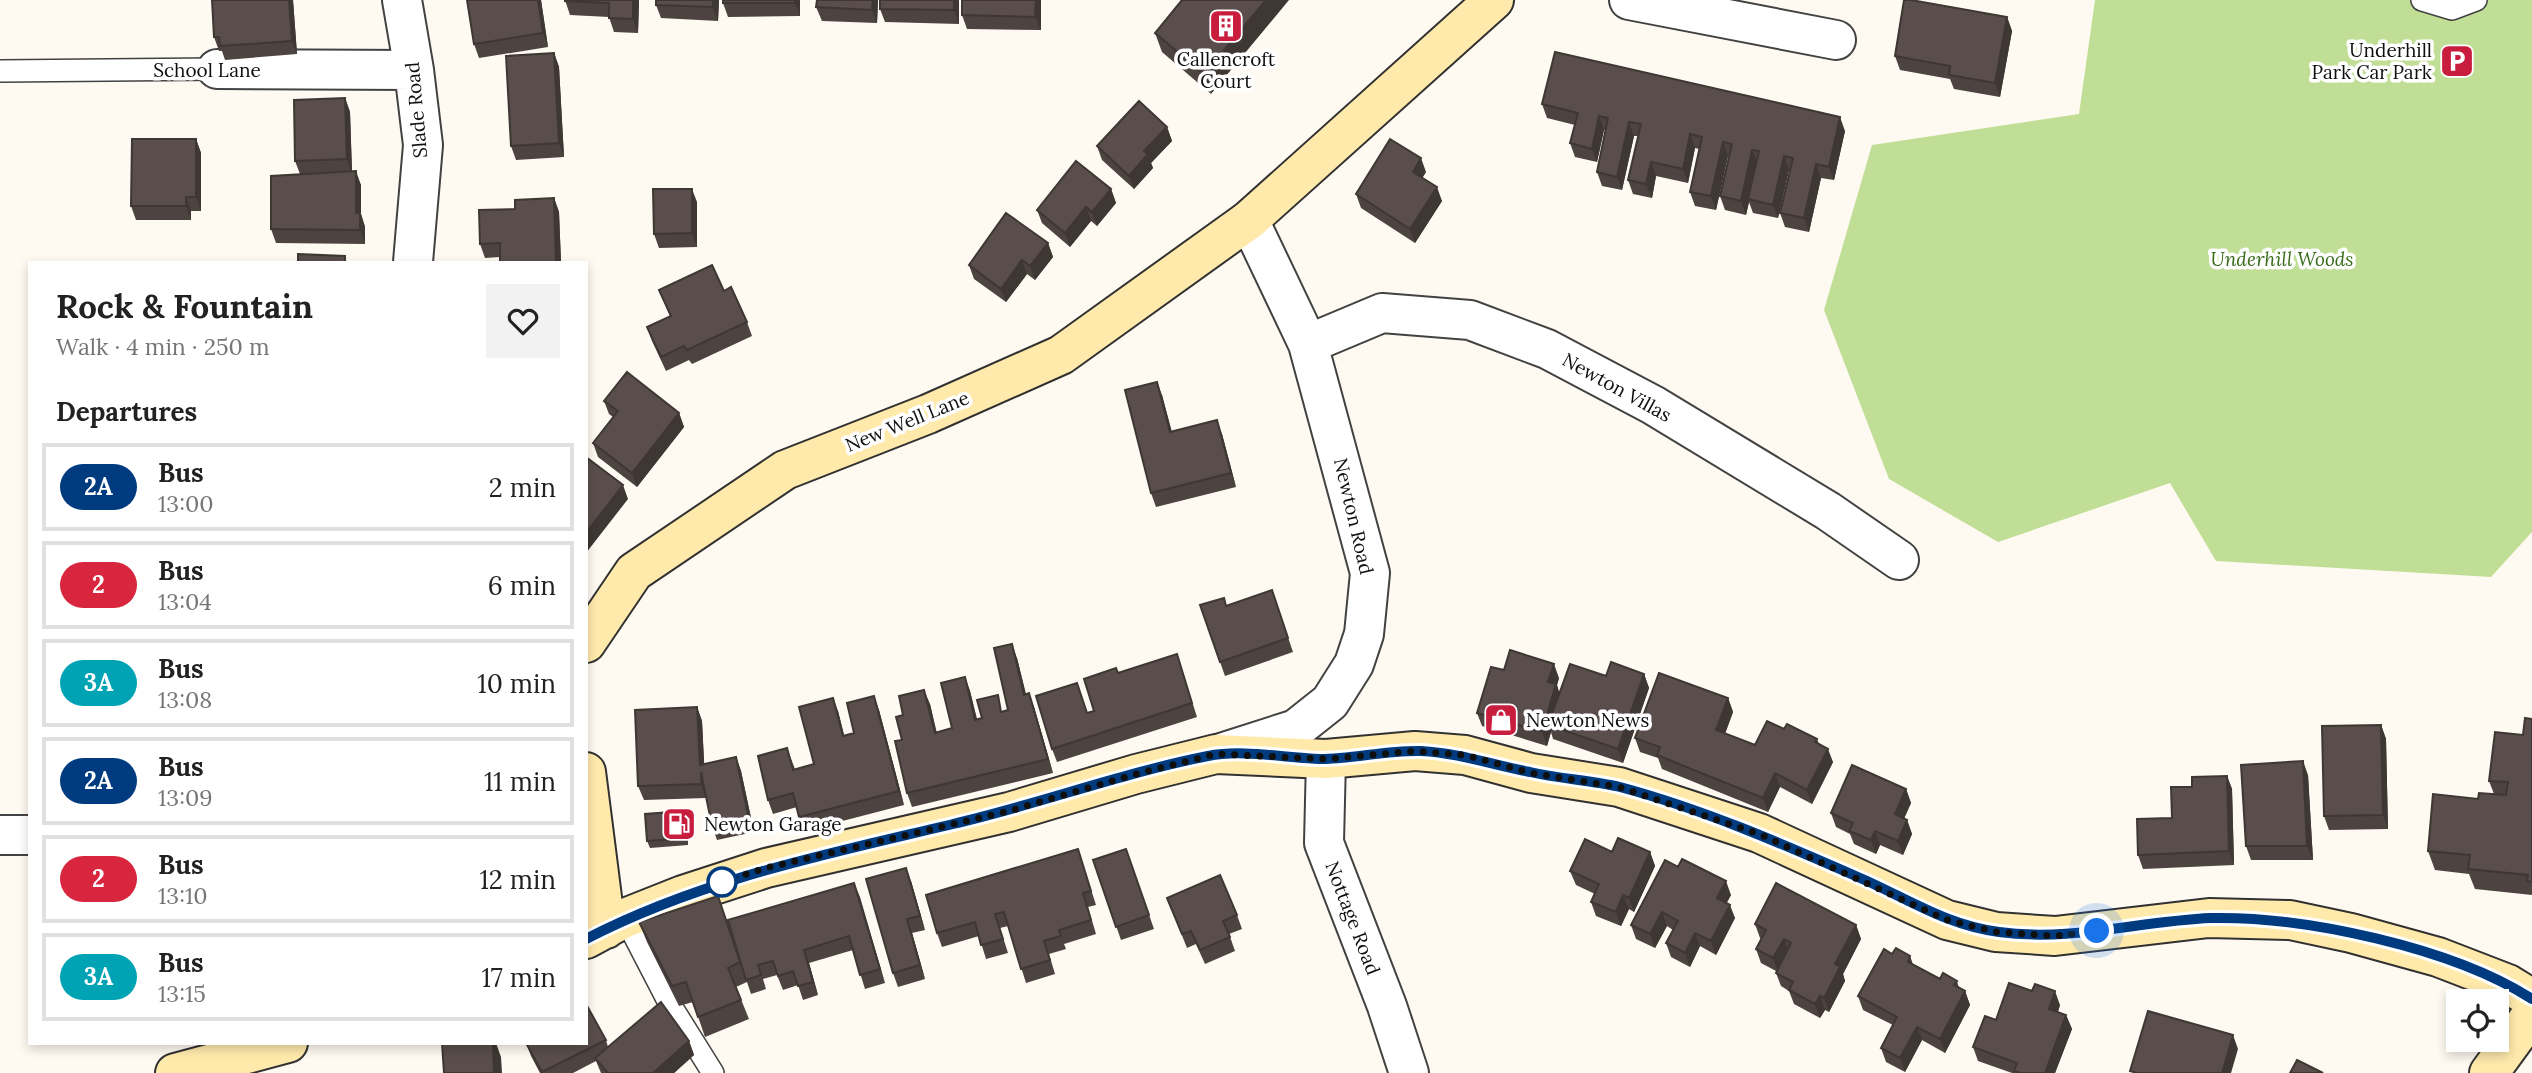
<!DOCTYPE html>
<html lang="en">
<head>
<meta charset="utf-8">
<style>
	body { margin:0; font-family:Lora,serif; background:#f2f2f2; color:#222; height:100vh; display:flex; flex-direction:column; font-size:26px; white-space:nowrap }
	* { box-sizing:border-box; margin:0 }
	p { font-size:23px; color:#767676 }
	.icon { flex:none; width:38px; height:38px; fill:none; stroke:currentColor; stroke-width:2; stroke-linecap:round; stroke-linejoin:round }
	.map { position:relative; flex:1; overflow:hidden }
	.details { position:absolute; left:28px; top:261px; width:560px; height:784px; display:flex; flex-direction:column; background:#fff; border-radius:0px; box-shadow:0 4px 10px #0003 }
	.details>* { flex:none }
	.badge { padding:0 14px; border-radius:23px; font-size:24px; line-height:46px }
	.fabs { position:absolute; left:2446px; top:989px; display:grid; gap:14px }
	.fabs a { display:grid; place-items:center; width:63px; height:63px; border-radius:0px; background:#fff; box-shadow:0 4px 10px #0003; font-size:35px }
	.you { position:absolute; width:35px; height:35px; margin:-18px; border:5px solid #fff; border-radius:50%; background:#1a73e8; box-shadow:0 0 0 10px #1a73e833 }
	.map>.badge { position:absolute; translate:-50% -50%; box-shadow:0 0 0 4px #fff }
	h2 { padding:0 28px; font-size:26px; line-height:63px }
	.round { display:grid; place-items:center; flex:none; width:74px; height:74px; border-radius:0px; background:#f2f2f2 }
	.head { display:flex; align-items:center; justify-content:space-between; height:119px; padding:0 28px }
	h1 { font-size:33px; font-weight:700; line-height:52px }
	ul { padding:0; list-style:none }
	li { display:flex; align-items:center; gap:21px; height:88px; margin:0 14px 10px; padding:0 14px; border:4px solid #e0e0e0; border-radius:0px }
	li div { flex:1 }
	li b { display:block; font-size:26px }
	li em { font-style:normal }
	li .badge { min-width:77px; font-weight:700; text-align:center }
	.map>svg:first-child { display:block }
</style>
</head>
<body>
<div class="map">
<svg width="2532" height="1073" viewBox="0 0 2532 1073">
	<rect width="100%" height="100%" fill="#fffaf1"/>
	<path fill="#c1de96" d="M2095,0H2532V532L2491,577L2216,561L2170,483L1998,542L1889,479L1824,310L1872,145L2079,114Z"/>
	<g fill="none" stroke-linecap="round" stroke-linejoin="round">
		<g stroke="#424242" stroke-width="24">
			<path id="lane" d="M2422,0L2452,9L2476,0
				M0,71L217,69
				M625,918L668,1001L713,1073"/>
		</g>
		<g stroke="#424242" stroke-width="42">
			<path id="street" d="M402,0L414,70L423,145L413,262
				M1629,0L1836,40
				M217,69L414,70
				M1308,344L1382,313L1470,320L1547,349L1653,405L1828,511L1899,560
				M1221,753L1296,729L1330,702L1354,664L1364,634L1370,573L1308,344L1249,220
				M1326,759L1324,843L1387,1006L1409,1073
				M0,835H30"/>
		</g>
		<g stroke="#313131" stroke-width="42">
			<path id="secondary" d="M586,643L634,572L785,470L928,414L1061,355L1249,220L1494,0
				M586,772L606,929
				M586,939L625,918L683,895L766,868L1009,812L1136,774L1216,754L1326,759L1415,751L1465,755L1531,773L1619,787L1759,833L1947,920L1996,932L2055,936L2209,918L2290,920L2351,933L2438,957L2508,984L2532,999
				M175,1073L288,1043
				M2489,1073L2532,1014"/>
		</g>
		<use href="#lane" stroke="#fff" stroke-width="21"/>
		<use href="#street" stroke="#fff" stroke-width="38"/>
		<use href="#secondary" stroke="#ffeaac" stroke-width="38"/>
	</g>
	<path fill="#4d4340" d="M293,0L297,54L225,60L222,51H219L214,37Z
		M467,0H541L548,47L479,58L474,44Z
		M565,0H639L638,33L614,32L609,17L570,15Z
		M719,0L718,21L661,18L656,5Z
		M800,0V16L728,17L723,3Z
		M878,0L877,23L822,21L816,7Z
		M880,0H959V24L885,22L880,9Z
		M1041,0V30L967,29L962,15Z
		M1182,0L1211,94L1162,52L1155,33Z
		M2007,17L2012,31L2000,97L1954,89L1950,79L1900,70L1895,56Z
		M554,53L559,67L564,157L516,160L511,146Z
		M345,98L350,112L352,171L361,185V214L365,227V244L276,243L271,229L300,174L295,161Z
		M1542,104L1845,131L1834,180L1821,178L1809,232L1785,227L1780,213L1790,170H1789L1778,218L1753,213L1749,202L1746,215L1725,210L1720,196L1729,157L1728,156L1716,210L1695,206L1690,192L1699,149L1695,148L1688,183L1656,176L1652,198L1633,194L1628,180L1638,136H1634L1622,190L1602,186L1597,172L1606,130H1604L1597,162L1575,157L1570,143L1575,125L1547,118Z
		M1167,127L1172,141L1151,163L1153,168L1134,189L1102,160L1097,146Z
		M196,139L201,153V211H191V220H136L131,206Z
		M1426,172L1422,178L1442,201L1415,243L1361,208L1356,194Z
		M1111,189L1116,203L1097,226L1091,221L1070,247L1042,223L1037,210Z
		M554,198L559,212L561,262H500V257L485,258L480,244L515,209Z
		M697,202V247L659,248L654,234Z
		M1048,243L1053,257L1035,280L1027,274L1006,302L974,279L969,265Z
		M659,290L724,291L747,322L752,336L692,364L689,360L666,371L652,341L647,327L670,316Z
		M1162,395L1172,432L1222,434L1236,487L1156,507L1151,493Z
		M604,401L679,413L684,427L637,487L598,457L593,443L613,417L609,414Z
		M1272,590L1293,652L1225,676L1200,605L1226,606Z
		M1177,654L1197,717L1057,762L1052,749L1088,713L1094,711L1118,673Z
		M1017,658L1026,694L1034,707L1053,773L912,807L907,793L902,740L903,715L930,704L936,732L952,728L965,677L970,691L977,719L1008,710Z
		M1504,670L1559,678L1557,685L1559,693L1606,676L1644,674L1649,688L1623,763L1553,739L1551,732L1547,746L1482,726L1477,713Z
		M1728,698L1733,712L1725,734L1755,745L1784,729L1817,739L1819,744L1833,762L1812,804L1780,787L1768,812L1662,769L1658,758L1640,752L1635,738Z
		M697,707L702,721L704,764L736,757L741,771L754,832L717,840L712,826L706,795V798L644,800L638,786Z
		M879,710L904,805L804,831L797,807L773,814L768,800L787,748L795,769L814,764L838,711L844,736L854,733Z
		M2532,719V895L2475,889L2469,874L2435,870L2428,851L2478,799L2494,794L2489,781L2523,735Z
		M2381,725L2386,739L2388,829L2329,830L2324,816Z
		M2308,775L2313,860H2251L2246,846Z
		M2227,776L2232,789L2234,865L2143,869L2138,855L2172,818L2192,787Z
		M1906,789L1911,803L1904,818L1907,820L1912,834L1903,855L1880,845L1876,854L1854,844L1850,834L1836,827L1831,813Z
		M684,811L687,818L688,845L650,848L647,841Z
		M1078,849L1096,905L1088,907L1096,934L1064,944L1066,949L1049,954L1055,974L1026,983L1008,926L1000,928L1008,953L986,959L979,936L942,947L937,933Z
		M1126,849L1154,929L1121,940L1093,860Z
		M1612,852H1650L1655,866L1634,912L1629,909L1621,926L1596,916L1591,902L1595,894L1576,885L1570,871Z
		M1665,860L1731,895L1726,903L1735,918L1716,955L1700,946L1690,967L1671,957L1666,943L1673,930L1667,926L1655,948L1636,939L1631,925Z
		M911,881L925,930L912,933L925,979L898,987L893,973Z
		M854,883L885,983L865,989L853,950L809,963L818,995L803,1000L798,985L783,990L777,975L763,979L766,989L751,994L747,982L736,987L749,1019L705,1037L693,1002L679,1006L647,942L639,922L718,896L740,961Z
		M1167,898L1237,915L1242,929L1229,934L1235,951L1205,964L1196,944L1187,948Z
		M1755,924L1856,925L1861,939L1843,974L1845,981L1829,1012L1825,1010L1820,1018L1794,1004L1789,991L1781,986L1776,973V971L1761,963L1756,949L1761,939L1760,938Z
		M1914,965L1940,979L1957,981L1959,988L1965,991L1970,1005L1945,1053L1922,1040L1905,1072L1886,1062L1881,1048L1893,1025L1863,1010L1858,996Z
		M2060,1005L2058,1012L2066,1015L2072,1029L2055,1073H2012L1978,1061L1973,1047L1996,1020Z
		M606,1040L608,1047L689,1041L694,1055L674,1073H601L596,1061L573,1073H540L531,1056L526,1043Z"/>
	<path fill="#3e3734" d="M289,0H293L297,54L292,41Z
		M538,0H541L548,47L543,33Z
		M633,0H639L638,33L633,19Z
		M713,0H719L718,21L713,7Z
		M795,0H800V16L795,3Z
		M873,0H878L877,23L872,10Z
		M954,0H959V24L954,10Z
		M1036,0H1041V30L1035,17Z
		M1266,0H1289L1211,94L1204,74Z
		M2007,17L2012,31L2000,97L1995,83Z
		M554,53L559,67L564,157L559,143Z
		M345,98L350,112L352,173L347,159Z
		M1599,116L1604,130L1597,162L1592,149Z
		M1840,117L1845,131L1834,180L1829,167Z
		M1629,122L1634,136L1622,190L1617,177Z
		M1167,127L1172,141L1151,163L1153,168L1134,189L1129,176L1144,151Z
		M1690,134L1695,148L1688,183L1683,169Z
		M196,139L201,153V211L196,197Z
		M1723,142L1728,156L1716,210L1711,196Z
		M1752,150L1758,163L1748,199L1749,202L1746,215L1741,201Z
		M1784,156L1789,170L1778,218L1773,205Z
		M1421,158L1426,172L1418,185L1413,172Z
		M1651,162L1656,176L1652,198L1646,184Z
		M1816,164L1821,178L1809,232L1804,218Z
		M356,171L361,185V214L365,227V244L360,230L356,213Z
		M1437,187L1442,201L1415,243L1410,229Z
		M692,189L697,202V247L692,233Z
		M1111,189L1116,203L1097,226L1092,212Z
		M186,197L191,211V220L186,206Z
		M554,198L559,212L561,262H556Z
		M1086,207L1091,221L1070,247L1065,233Z
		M1048,243L1053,257L1035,280L1030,266Z
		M1022,260L1027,274L1006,302L1001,289Z
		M1157,382L1162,395L1175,446L1170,432Z
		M679,413L684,427L637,487L632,473Z
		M1217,420L1222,434L1236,487L1231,473Z
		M623,485L628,499L586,553V533Z
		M1012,644L1017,658L1029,708L1024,695Z
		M1554,664L1559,678L1557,685L1561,698L1548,725L1551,732L1547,746L1542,732L1548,682Z
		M1644,674L1649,688L1623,763L1618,749Z
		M965,677L970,691L980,733L975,720Z
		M924,690L930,704L940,746L935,733Z
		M1029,693L1034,707L1053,773L1048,759Z
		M874,696L879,710L904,805L899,791Z
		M833,698L838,711L848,750L843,736Z
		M1728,698L1733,712L1721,744L1716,730Z
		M697,707L702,721L705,779L700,765Z
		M2381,725L2386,739L2388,829L2383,815Z
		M1828,749L1833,762L1812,804L1807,790Z
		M736,757L741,771L754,832L749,819Z
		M2303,761L2308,775L2313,860L2307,846Z
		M701,772L706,786V798L701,784Z
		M1775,773L1780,787L1768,812L1763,798Z
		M2227,776L2232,789L2234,865L2229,851Z
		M1906,789L1911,803L1900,828L1895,814Z
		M684,811L687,818L688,845L686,838Z
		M1907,820L1912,834L1903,855L1898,841Z
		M1875,831L1880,845L1876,854L1871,840Z
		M1650,852L1655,866L1634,912L1629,898Z
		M906,868L911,881L925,930L920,916Z
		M1726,881L1731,895L1722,912L1717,898Z
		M854,883L860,897L885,983L880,969Z
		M1623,895L1629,909L1621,926L1616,912Z
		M1730,905L1735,918L1716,955L1711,941Z
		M1662,912L1667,926L1655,948L1650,934Z
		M907,919L912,933L925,979L920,965Z
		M1856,925L1861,939L1843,974L1845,981L1829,1012L1824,998L1835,964Z
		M1695,933L1700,946L1690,967L1685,953Z
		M1784,939L1789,953L1778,972L1773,958Z
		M804,950L809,963L818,995L813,982Z
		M1910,956L1915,970L1908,962Z
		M1965,991L1970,1005L1945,1053L1940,1039Z
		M2055,991L2060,1005L2054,1022L2049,1009Z
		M1820,996L1825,1010L1820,1018L1815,1004Z
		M2066,1015L2072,1029L2055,1073H2045Z
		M1917,1027L1922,1040L1905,1072L1900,1058Z
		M2233,1035L2238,1049L2231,1073H2222Z
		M689,1041L694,1055L674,1073H653Z
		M493,1043H496L501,1057L502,1073H494Z"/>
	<path fill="#594e4b" stroke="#3e3734" stroke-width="2" d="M212,0H289L292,41L220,46L219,37H214Z
		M467,0H538L543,33L474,44Z
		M565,0H633V19L609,18V3L565,1Z
		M656,0H713V7L656,5Z
		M723,0H795V3H723Z
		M817,0H873L872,10L816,7Z
		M880,0H954V10L880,9Z
		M962,0H1036L1035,17L962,15Z
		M1182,0H1266L1204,74L1155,33Z
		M1904,0H1911L2007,17L1995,83L1949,75L1950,66L1895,56Z
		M1555,52L1840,117L1829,167L1816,164L1804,218L1780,213L1793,158L1784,156L1773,205L1748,199L1759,151L1752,150L1741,201L1720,196L1732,144L1723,142L1711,196L1690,192L1702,137L1690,134L1683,169L1651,162L1646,184L1628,180L1641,124L1629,122L1617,177L1597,172L1608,118L1599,116L1592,149L1570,143L1578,113L1542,104Z
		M554,53L559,143L511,146L506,56Z
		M345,98L347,159L295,161L294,100Z
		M1139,101L1167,127L1144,151L1148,154L1129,176L1097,146Z
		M132,139H196V197H186V206H131Z
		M1390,139L1421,158L1413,172L1437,187L1410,229L1356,194Z
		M1076,161L1111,189L1092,212L1086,207L1065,233L1037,210Z
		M356,171V213H360V230L271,229V176Z
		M653,189H692V233L654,234Z
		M554,198L556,262H500V243L480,244L479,210L515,209V200Z
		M1006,213L1048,243L1030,266L1022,260L1001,289L969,265Z
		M298,254L345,256V262H298Z
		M712,265L724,291L731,287L747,322L687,350L684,346L661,357L647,327L671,316L659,290Z
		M627,372L679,413L632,473L593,443L618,411L604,401Z
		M1157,382L1170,432L1217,420L1231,473L1151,493L1125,390Z
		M586,457L623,485L586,533Z
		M1272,590L1288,638L1220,662L1200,605L1224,598L1226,606Z
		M1012,644L1024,695L1029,693L1048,759L907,793L895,741L902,740L896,717L903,715L899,696L924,690L935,733L952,728L941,683L965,677L975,720L982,718L977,700L998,695L1001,712L1008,710L994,648Z
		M1510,650L1554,664L1548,682L1556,684L1542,732L1477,713L1491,667L1504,670Z
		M1177,654L1192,703L1052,749L1036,696L1077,683L1087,713L1094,711L1084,679L1116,668L1118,673Z
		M1611,662L1644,674L1618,749L1548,725L1570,664L1606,676Z
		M1659,673L1728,698L1716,730L1755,745L1767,721L1784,729L1787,724L1817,739L1815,742L1828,749L1807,790L1775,773L1763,798L1657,755L1660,747L1635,738Z
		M874,696L899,791L799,817L793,793L768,800L758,756L787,748L793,770L814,764L799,707L833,698L843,736L854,733L847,703Z
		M697,707L700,765L736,757L749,819L712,826L701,772V784L638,786L635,710Z
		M2525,718L2532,719V882L2527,881L2528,875L2468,869L2470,855L2428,851L2433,794L2478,799L2479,793L2506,795L2508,782L2489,781L2495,732L2523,735Z
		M2381,725L2383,815L2324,816L2322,726Z
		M2303,761L2307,846H2246L2241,765Z
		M1852,765L1906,789L1895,814L1907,820L1898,841L1875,831L1871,840L1849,831L1853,823L1831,813Z
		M2227,776L2229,851L2138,855L2137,819L2172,818L2171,787H2192V777Z
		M684,811L686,838L647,841L645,814Z
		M1618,838L1650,852L1629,898L1623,895L1616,912L1591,902L1599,884L1570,871L1585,839L1612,852Z
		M1078,849L1091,891L1083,893L1091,920L1059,930L1061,936L1044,941L1050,960L1021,969L1004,912L995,914L1003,939L981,945L975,922L937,933L926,895Z
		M1126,849L1149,915L1116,927L1093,860Z
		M1682,859L1726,881L1717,898L1730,905L1711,941L1695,933L1685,953L1666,943L1678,921L1662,912L1650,934L1631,925L1665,860L1678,867Z
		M906,868L920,916L907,919L920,965L893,973L866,879Z
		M1220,875L1237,915L1223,921L1230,937L1200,950L1191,931L1182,934L1167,898Z
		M854,883L880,969L860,975L849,936L804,950L813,982L798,986L793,971L778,976L773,961L758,965L761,975L746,980L728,920Z
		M1776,883L1856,925L1835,964L1840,967L1824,998L1820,996L1815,1004L1789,990L1793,982L1776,973L1791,943L1784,939L1773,958L1756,949L1766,930L1755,924Z
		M718,896L740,962L728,968L741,1000L698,1017L686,982L672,986L639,922Z
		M1896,948L1910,956L1908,962L1940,979L1943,973L1957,981L1954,985L1965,991L1940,1039L1917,1027L1900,1058L1881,1048L1897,1017L1858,996L1884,949L1892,954Z
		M2009,983L2032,991L2035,984L2055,991L2049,1009L2066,1015L2045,1073H2021L2014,1071L2017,1063L1973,1047L1985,1016L1996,1020Z
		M661,1002L689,1041L653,1073H608L595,1058Z
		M586,1004L606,1040L542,1072L526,1043H586Z
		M2148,1011L2233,1035L2222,1073H2137L2130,1071Z
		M442,1043H493L494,1073H444Z
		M2297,1060L2323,1073H2290Z"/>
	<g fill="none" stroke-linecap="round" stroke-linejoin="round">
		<g stroke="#fff" stroke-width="16">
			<path id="line" d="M586,939C702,879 827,854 953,824C1039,804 1122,773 1208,756C1243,749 1284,758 1320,759C1353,759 1387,750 1421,751C1459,753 1493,765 1530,772C1560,779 1591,780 1620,787C1706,810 1787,846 1867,881C1911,901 1950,926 1999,932C2071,942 2139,921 2211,918C2305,916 2453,948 2532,999"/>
		</g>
		<use href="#line" stroke="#003b80" stroke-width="10"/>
		<path stroke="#0f0f0f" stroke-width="7" stroke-dasharray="0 12.6" d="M722,882L766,868L1009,811L1136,774L1216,754L1326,759L1415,751L1465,755L1531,773L1619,787L1759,834L1947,920L1996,932L2056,936L2097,931"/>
	</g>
	<defs>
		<g id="building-square" transform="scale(1.75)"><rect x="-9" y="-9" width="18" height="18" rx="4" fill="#c91d3e" stroke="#fff"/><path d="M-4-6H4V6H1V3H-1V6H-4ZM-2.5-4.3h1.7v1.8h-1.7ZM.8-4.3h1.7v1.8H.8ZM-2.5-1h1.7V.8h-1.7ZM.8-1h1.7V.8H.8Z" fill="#fff"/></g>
		<g id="parking-square" transform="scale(1.75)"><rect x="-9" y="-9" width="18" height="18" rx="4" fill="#c91d3e" stroke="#fff"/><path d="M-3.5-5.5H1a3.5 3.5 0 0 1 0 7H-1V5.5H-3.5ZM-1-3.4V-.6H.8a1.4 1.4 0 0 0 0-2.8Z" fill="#fff"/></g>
		<g id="shop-square" transform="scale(1.75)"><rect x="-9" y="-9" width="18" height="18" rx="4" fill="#c91d3e" stroke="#fff"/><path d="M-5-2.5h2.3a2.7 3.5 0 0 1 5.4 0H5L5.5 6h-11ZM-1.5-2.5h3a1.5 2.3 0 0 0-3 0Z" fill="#fff"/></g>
		<g id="fuel-square" transform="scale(1.75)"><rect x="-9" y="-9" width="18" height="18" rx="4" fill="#c91d3e" stroke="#fff"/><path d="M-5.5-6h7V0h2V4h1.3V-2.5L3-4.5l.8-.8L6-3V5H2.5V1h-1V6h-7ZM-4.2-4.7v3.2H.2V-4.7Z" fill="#fff"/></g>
	</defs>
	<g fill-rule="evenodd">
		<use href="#building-square" x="1226" y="26"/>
		<use href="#parking-square" x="2457" y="61"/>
		<use href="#shop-square" x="1501" y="720"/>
		<use href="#fuel-square" x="679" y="824"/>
	</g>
	<circle fill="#fff" stroke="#003b80" stroke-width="3.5" cx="722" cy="882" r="14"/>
	<g text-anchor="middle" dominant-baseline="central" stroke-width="7" stroke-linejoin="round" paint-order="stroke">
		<g font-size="19" fill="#0f0f0f" stroke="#fff" text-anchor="start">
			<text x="2432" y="50" text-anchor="end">Underhill<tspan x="2432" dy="22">Park Car Park</tspan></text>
			<text x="1226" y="59" text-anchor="middle">Callencroft<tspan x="1226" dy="22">Court</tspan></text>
			<text x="1526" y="720">Newton News</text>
			<text x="704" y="824">Newton Garage</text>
		</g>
		<g font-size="19" fill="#0f0f0f" stroke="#fff">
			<text x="207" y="70">School Lane</text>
			<text transform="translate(416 110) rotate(-95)">Slade Road</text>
			<text transform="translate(1617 387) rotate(29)">Newton Villas</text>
			<text transform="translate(907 421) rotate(-22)">New Well Lane</text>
			<text transform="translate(1354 516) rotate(77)">Newton Road</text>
			<text transform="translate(1353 918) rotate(69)">Nottage Road</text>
		</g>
		<g font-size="19" font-style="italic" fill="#376c1a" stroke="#fff">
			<text x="2282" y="259">Underhill Woods</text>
		</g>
	</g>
</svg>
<div class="fabs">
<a><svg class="icon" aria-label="locate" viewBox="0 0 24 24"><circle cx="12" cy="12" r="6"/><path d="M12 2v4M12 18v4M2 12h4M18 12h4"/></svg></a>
</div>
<div class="you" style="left:2097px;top:931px"></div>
<section class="details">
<div class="head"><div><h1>Rock &amp; Fountain</h1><p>Walk · 4 min · 250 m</p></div><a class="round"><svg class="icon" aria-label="heart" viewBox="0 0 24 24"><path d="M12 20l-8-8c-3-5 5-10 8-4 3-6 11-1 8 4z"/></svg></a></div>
<h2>Departures</h2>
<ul>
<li><span class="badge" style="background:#003b80;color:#fff">2A</span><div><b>Bus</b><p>13:00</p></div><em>2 min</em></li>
<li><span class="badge" style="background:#d7263d;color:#fff">2</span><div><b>Bus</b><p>13:04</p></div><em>6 min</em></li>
<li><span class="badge" style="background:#00a3b4;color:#fff">3A</span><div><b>Bus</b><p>13:08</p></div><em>10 min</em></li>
<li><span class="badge" style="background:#003b80;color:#fff">2A</span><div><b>Bus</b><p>13:09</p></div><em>11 min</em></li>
<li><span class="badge" style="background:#d7263d;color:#fff">2</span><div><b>Bus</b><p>13:10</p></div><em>12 min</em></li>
<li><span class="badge" style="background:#00a3b4;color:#fff">3A</span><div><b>Bus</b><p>13:15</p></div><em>17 min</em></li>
</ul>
</section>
</div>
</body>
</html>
